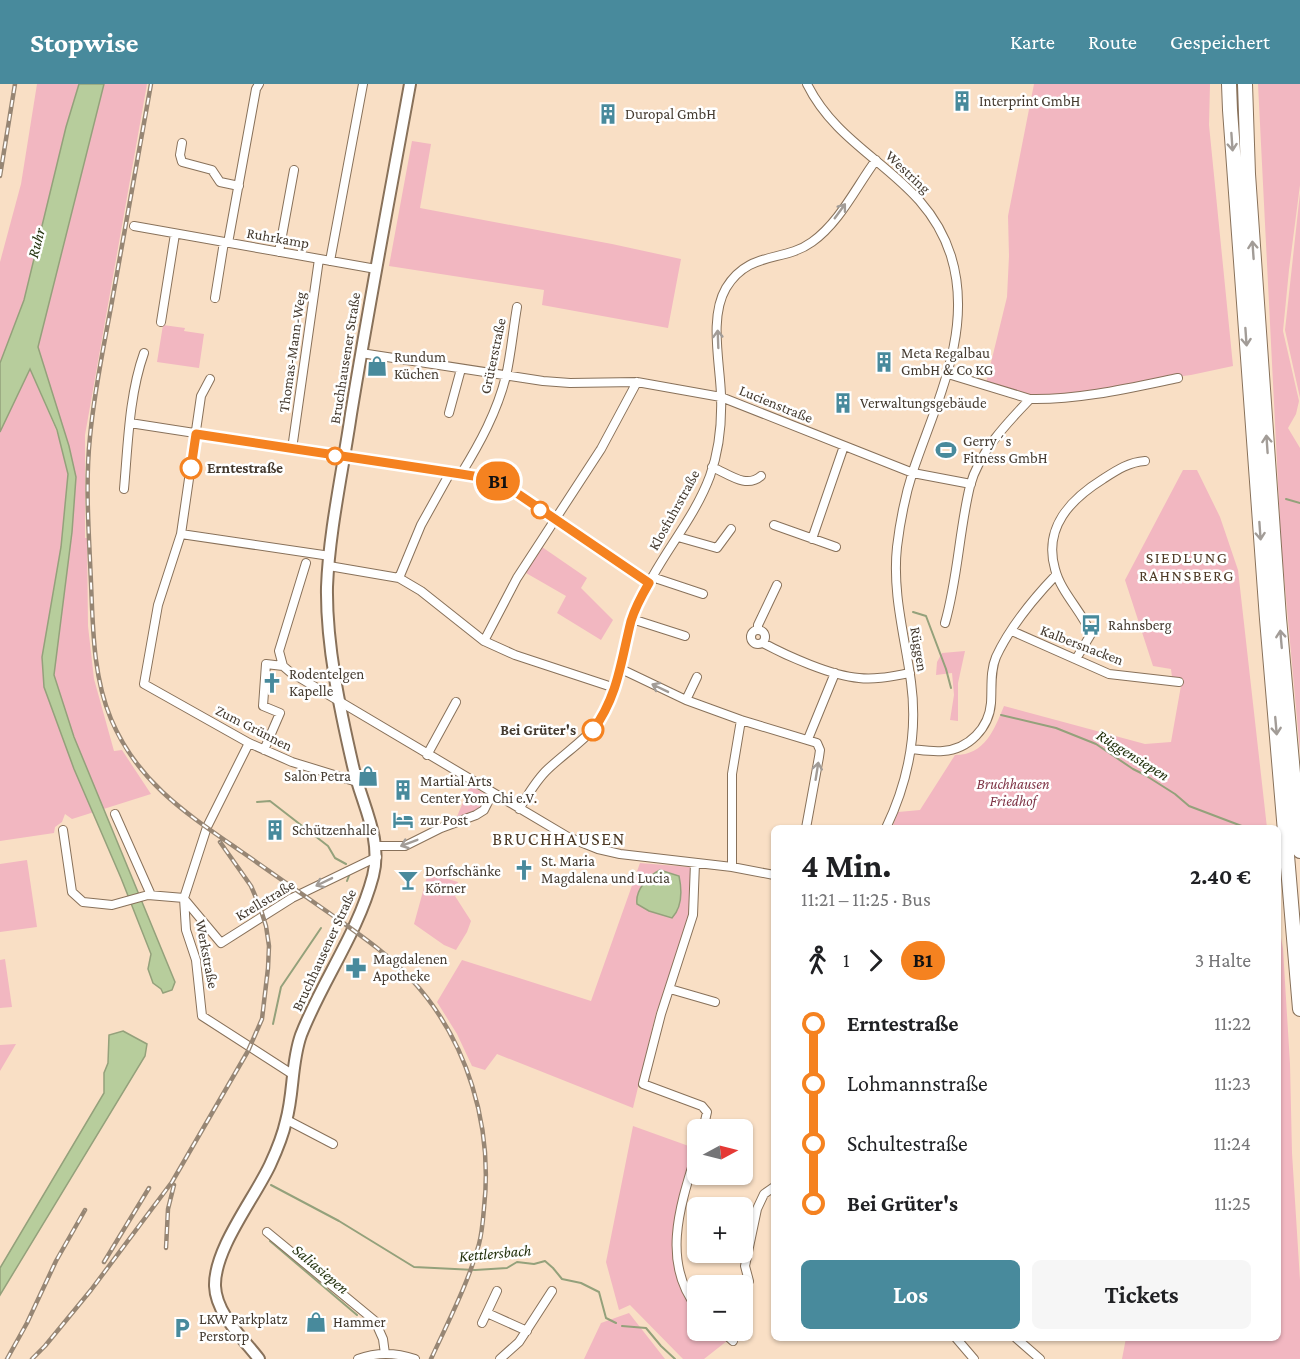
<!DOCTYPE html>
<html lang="de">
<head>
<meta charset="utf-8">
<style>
	body { margin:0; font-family:"Crimson Pro",serif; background:#f6f6f6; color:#202124; height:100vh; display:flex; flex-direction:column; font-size:22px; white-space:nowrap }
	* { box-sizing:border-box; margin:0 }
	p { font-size:20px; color:#757577 }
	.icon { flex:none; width:33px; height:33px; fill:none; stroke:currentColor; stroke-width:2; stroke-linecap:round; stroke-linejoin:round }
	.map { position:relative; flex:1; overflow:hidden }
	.details { position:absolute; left:771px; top:741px; width:510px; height:516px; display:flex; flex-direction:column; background:#fff; border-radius:9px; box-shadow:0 2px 4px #0004 }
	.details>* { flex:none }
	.badge { padding:0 12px; border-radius:20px; font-size:21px; line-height:39px }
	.needle { width:39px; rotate:83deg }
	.fabs { position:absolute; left:687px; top:1035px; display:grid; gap:12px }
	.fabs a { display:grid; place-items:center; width:66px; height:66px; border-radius:9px; background:#fff; box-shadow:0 2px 4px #0004; font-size:30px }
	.map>.badge { position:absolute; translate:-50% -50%; box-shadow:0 0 0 3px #fff }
	.legs { display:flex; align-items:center; gap:9px; height:66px; padding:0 30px; font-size:20px }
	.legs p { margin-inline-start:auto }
	.head { display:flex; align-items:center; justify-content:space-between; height:102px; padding:0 30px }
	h1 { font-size:33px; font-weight:700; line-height:45px }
	.action { display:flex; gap:12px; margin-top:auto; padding:12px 30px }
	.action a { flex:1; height:69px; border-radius:9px; background:#488a9c; color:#fff; font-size:24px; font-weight:700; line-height:69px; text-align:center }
	.action a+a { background:#f6f6f6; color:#202124 }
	ul { padding:0 30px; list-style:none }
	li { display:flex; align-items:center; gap:21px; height:60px; font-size:22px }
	li i { display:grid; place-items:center; width:9px; height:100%; margin:0 8px; background:currentColor }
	li i::after { content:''; width:15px; height:15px; margin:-8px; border:4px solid; border-radius:50%; background:#fff }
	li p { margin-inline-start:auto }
	li:first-child i { background:linear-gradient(#0000 50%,currentColor 0) }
	li:last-child i { background:linear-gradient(currentColor 50%,#0000 0) }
	header { display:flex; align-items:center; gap:36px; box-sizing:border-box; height:84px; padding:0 30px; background:#488a9c; color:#fff }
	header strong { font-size:28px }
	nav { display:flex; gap:33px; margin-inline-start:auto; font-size:21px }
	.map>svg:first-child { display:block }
</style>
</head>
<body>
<header>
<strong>Stopwise</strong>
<nav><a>Karte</a><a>Route</a><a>Gespeichert</a></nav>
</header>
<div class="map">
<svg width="1300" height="1275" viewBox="0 0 1300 1275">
	<rect width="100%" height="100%" fill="#f9dfc5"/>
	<path fill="#f2b7c1" d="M37,0H79L66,43L24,216L0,279V178L21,100Z
		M104,0H147L85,351V454H87L88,542L94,595L114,667L122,666L151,710L72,735L65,730L62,738L55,743L54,749L0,757V348L30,285L56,346L63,366L69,362L37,263Z
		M1034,0H1210L1209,41L1233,282L1191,291L1160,295L1088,308L1042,313L986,299L1007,213L1009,172L1008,132Z
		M1258,0H1300V101L1289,186L1283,247L1299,317L1296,330L1288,344L1300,364V668L1281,459Z
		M412,57L431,60L420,124L612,160L681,175L668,244L542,221L544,206L389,182Z
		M1300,109V314L1285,246Z
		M163,241L185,244L184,247L204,250L199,284L157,278Z
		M1183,386H1197L1220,433L1238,486L1267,744H892L898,728L920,726L955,671C985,671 994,646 1004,622L1145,660L1171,658L1182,596L1172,593L1171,585L1153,582L1125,496Z
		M542,463L587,494L581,504L613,536L601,556L557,529L566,512L526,489Z
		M965,567L958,599V637L950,636L954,611L952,589L936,591L937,578L942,569Z
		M470,701L488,712L481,726L456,735Z
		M27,776L37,843L0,848V780Z
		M640,779L690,783V841L656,929L633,1024L497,970L485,986L472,982L457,950L437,918L462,876L591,917Z
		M428,789L458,798L455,812L471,837L467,848L456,866L444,861L414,840Z
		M1278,836L1283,865L1290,980L1292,1069L1300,1196V1275H1122L1126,1254H1278Z
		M5,875L12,923L0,924V876Z
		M16,960L0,987V961Z
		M633,1042L697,1065L679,1141L678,1167L682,1191L697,1221L698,1246L724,1247L732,1253L704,1275H683L630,1221L619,1226L606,1178Z
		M629,1229L665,1275H584L601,1239Z"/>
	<path fill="#b7cd9c" stroke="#94a17b" stroke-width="1.5" d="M79,0H104L38,263L69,362L76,393L72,448L54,591L74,653L175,898L172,906L163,909L161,905L153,899L148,885L151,870L121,794L74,685L44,603L42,573L61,463L68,390L57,346L30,285L0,348V279L24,216L66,43Z
		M660,786L679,792C682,806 682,823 672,834L649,827L637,820C635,806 648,792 660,786Z
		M123,947L147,960L145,972L0,1211V1184L104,1009V989L108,979L109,951Z"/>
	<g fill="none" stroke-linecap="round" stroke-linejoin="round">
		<path stroke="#94a17b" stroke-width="2" d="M1286,415L1300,419
			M913,528L926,532L946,585L951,604
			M1001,631L1056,644L1096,660L1133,685L1145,691L1175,710L1189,722L1247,744
			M257,718L270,717L328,762L335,774L346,780
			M347,797L350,789
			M273,940L281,903L321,844
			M271,1101L339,1137L414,1183L475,1186L507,1184L517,1178L534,1180L545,1177L553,1184L562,1195L581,1199L599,1208L606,1234L616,1239
			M270,1157L357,1231
			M622,1242L646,1244L661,1262L675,1275"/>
		<g stroke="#88715a" stroke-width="10">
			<path id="street" d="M807,0C843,73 925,89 951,172C974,246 936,319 913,387C905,412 900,438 897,463C892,509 905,553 911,598C918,649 908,698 886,744
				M182,59L180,71L182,78L212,86L220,98L239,102
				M134,142L376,185
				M228,159L256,5L259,0
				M279,168L294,86
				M330,177L363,0
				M215,214L224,158
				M161,238L175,150
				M361,269L543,297L570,299L637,298L721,313L913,389L971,400
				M210,295L201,312L181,450L158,521L144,600L249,659L292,678L357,698
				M1030,315C1079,316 1130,304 1178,294
				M449,329L461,285
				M130,339L492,395L512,405L649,499
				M292,365L319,175
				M712,383C729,390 746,405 761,392
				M461,390C480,359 497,328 506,292C511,270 513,246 517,223
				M124,405C128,360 129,311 144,269
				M774,441L836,463
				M181,450L330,472
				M678,453L717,464L731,445
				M812,455L844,362
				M306,479L279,567L283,582L290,588L568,753L598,765L620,770L732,783L774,791
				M329,482L399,494L421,507L484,557L515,571L615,604
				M652,493L703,510
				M399,494L421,441L450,389
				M632,535L685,552
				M945,539C958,494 959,447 970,402C979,368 1007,339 1030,315L948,290
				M751 553a7 7 0 1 1 14 0a7 7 0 1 1-14 0Z
				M758,546V541L777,501
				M1012,547L1109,590L1179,598
				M484,557L517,494L601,365L637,298
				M763,559C787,572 832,592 859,594C876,596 893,592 910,589
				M1076,575L1091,550C1082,527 1061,509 1055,485C1043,443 1071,415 1103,395C1117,386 1129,378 1145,377
				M621,585L686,616L741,636L817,659L820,666L819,673L806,744
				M686,616L697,593
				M808,655L835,589
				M249,659L207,743L184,814L186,846L196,876L202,932L292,990
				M911,665C921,666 932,668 943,667C969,665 989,644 991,619C992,603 990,587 996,573C1010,543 1034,514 1056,491
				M264,666L280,629L263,622L266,580L283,582
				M427,671L456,618
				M519,725C528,711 536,696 548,685C566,668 587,655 601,635C624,600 622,556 639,519C658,474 693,438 710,392C719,367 722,338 721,311C720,279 709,233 726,204C749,166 783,179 812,158C840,138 856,103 876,76
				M115,730L151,811
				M63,746L72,808L83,818L112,821L148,811L184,814
				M376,762H405L441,744L476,731L484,726L492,710
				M695,779L693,831L661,930L643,1000L702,1022L707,1028L703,1046
				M732,783V690L741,636
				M185,816L221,859L292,814L377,773
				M670,905L715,918
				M287,1036L333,1060
				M698,1064C682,1116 659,1177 698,1225
				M267,1148L375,1237L383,1255L385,1270
				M749,1197L745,1182L757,1125L764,1110L774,1103
				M487,1229L527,1247
				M482,1239L497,1207
				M721,1246L733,1257
				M956,1254L974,1275
				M1016,1254L1040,1275
				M358,1275C377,1268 397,1269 415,1275
				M500,1275L519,1258L552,1207"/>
		</g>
		<g stroke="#88715a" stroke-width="14">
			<path id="secondary" d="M259,1275C243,1254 216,1230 215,1202C214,1165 254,1115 270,1081C276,1068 283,1051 286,1037C294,1009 291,979 301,951C322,897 358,849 373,792C383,754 361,719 353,682C340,626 326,560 327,503C329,448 343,385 351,330C369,220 390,110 410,0"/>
		</g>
		<g stroke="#88715a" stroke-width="16">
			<path id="highway" d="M1229,0L1230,26L1267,535L1300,925
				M1245,0L1248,90L1279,534L1300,767"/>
		</g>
		<use href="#street" stroke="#fff" stroke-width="8"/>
		<use href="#secondary" stroke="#fff" stroke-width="10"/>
		<use href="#highway" stroke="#fff" stroke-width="14"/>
		<g stroke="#978674" stroke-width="4.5">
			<path id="rail" d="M151,0C138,74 124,149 111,223C103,266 94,309 90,353C85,401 89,450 91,499C93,544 93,592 111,635C138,699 187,730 242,768C272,789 302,810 332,831C360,851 388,870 411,895C468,956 493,1043 484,1124C483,1136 482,1149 479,1160C468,1200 448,1238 431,1275
				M0,92L15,0
				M166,1164L168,1125L174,1101
				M104,1178L149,1104
				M7,1275L27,1239L56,1177L85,1126
				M32,1275L45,1262L91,1206L172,1098L248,967L262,935L268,884L269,862L266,842L260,823L251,802L220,758"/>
		</g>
		<use href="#rail" stroke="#fff" stroke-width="2" stroke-dasharray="7" stroke-linecap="butt"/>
	</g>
	<defs><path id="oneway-shaft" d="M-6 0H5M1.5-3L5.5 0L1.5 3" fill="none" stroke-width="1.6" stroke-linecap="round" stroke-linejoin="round" transform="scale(1.5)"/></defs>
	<g stroke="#a29c97">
		<use href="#oneway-shaft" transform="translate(1232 58) rotate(86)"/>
		<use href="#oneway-shaft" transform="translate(840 127) rotate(-54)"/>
		<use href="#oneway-shaft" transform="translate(1253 166) rotate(-94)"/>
		<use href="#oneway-shaft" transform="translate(1246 253) rotate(86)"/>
		<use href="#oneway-shaft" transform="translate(718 255) rotate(-92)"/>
		<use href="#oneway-shaft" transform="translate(1267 360) rotate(-94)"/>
		<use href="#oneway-shaft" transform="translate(1260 447) rotate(86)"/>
		<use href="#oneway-shaft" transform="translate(1281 555) rotate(-95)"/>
		<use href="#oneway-shaft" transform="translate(660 604) rotate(-154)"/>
		<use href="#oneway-shaft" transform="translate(1276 642) rotate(85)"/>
		<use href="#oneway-shaft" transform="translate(817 687) rotate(-81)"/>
		<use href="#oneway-shaft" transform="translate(409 759) rotate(159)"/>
		<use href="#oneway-shaft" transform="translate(324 798) rotate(154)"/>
	</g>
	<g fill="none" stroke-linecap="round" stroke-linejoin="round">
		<g stroke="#fff" stroke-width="14">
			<path id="line-1" d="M191,384L196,350L461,390L492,395L502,399L649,499C642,511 635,524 631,537C621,577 618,612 593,646"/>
		</g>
		<use href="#line-1" stroke="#f58220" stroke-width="9"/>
	</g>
	<defs>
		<g id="building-bare" transform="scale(1.62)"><path d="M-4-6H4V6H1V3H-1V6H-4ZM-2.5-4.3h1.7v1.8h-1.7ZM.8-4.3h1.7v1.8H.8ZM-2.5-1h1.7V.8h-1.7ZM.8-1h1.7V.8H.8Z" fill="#488a9c" stroke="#fff" stroke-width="2.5" paint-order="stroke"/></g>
		<g id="shop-bare" transform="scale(1.62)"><path d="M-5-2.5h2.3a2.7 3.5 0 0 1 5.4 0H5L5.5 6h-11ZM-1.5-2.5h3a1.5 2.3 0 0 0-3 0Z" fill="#488a9c" stroke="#fff" stroke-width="2.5" paint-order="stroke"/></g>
		<g id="stadium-bare" transform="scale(1.62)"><path d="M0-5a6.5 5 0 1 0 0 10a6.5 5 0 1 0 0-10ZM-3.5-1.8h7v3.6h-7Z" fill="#488a9c" stroke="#fff" stroke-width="2.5" paint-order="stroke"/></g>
		<g id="bus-bare" transform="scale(1.62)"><path d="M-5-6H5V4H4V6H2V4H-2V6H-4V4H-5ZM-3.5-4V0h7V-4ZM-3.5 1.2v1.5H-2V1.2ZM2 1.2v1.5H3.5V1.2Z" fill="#488a9c" stroke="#fff" stroke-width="2.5" paint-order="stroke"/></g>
		<g id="church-bare" transform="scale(1.62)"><path d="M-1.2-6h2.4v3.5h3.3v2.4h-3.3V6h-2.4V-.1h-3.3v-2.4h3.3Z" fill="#488a9c" stroke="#fff" stroke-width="2.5" paint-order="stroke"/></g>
		<g id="hotel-bare" transform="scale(1.62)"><path d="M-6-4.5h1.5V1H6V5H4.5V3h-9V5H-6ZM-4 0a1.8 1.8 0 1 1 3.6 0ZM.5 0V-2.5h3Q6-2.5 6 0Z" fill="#488a9c" stroke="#fff" stroke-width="2.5" paint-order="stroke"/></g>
		<g id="bar-bare" transform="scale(1.62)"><path d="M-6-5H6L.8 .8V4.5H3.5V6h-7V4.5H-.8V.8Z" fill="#488a9c" stroke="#fff" stroke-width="2.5" paint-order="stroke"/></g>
		<g id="pharmacy-bare" transform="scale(1.62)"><path d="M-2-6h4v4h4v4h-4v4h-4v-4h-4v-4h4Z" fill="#488a9c" stroke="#fff" stroke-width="2.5" paint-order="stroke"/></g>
		<g id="parking-bare" transform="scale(1.62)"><path d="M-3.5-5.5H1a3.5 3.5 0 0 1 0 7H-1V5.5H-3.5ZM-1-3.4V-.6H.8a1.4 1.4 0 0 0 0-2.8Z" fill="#488a9c" stroke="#fff" stroke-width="2.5" paint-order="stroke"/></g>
	</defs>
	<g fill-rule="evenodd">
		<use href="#building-bare" x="962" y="17"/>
		<use href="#building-bare" x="608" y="30"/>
		<use href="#building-bare" x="884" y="278"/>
		<use href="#shop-bare" x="377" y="282"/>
		<use href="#building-bare" x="843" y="319"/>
		<use href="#stadium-bare" x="946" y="366"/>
		<use href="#bus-bare" x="1091" y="541"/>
		<use href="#church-bare" x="272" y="599"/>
		<use href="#shop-bare" x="368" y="692"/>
		<use href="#building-bare" x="403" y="706"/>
		<use href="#hotel-bare" x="403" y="736"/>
		<use href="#building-bare" x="275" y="746"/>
		<use href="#church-bare" x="524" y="786"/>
		<use href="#bar-bare" x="408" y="796"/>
		<use href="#pharmacy-bare" x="356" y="884"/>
		<use href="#shop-bare" x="316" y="1238"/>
		<use href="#parking-bare" x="182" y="1244"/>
	</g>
	<g fill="#fff" stroke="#f58220" stroke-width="3">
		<circle cx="335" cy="372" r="8"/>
		<circle cx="191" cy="384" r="10"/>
		<circle cx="540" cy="426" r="8"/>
		<circle cx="593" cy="646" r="10"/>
	</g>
	<g text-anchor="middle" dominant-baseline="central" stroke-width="5" stroke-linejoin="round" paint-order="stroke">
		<g font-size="15" fill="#443a2f" stroke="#fff" text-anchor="start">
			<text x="979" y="17">Interprint GmbH</text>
			<text x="625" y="30">Duropal GmbH</text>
			<text x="901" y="269">Meta Regalbau<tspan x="901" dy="17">GmbH &amp; Co KG</tspan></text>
			<text x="394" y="273">Rundum<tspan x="394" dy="17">Küchen</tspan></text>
			<text x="860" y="319">Verwaltungsgebäude</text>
			<text x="963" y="357">Gerry´s<tspan x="963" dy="17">Fitness GmbH</tspan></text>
			<text x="1108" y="541">Rahnsberg</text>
			<text x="289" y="590">Rodentelgen<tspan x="289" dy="17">Kapelle</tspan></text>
			<text x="351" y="692" text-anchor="end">Salon Petra</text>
			<text x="420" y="697">Martial Arts<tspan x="420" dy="17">Center Yom Chi e.V.</tspan></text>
			<text x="420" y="736">zur Post</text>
			<text x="292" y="746">Schützenhalle</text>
			<text x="541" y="777">St. Maria<tspan x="541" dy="17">Magdalena und Lucia</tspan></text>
			<text x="425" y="787">Dorfschänke<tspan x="425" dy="17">Körner</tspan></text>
			<text x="373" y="875">Magdalenen<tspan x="373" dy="17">Apotheke</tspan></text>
			<text x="199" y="1235">LKW Parkplatz<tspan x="199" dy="17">Perstorp</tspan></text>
			<text x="333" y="1238">Hammer</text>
		</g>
		<g font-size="15" fill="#443a2f" stroke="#fff">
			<text transform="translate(908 88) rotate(43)">Westring</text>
			<text transform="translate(278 154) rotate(10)">Ruhrkamp</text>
			<text transform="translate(292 268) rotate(-82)">Thomas-Mann-Weg</text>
			<text transform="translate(493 272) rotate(-78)">Grüterstraße</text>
			<text transform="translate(345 274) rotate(-81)">Bruchhausener Straße</text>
			<text transform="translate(776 320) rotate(22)">Lucienstraße</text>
			<text transform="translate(674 426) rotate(-61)">Klosfuhrstraße</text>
			<text transform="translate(1082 561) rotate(21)">Kalbersnacken</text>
			<text transform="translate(919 565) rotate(80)">Rüggen</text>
			<text transform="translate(254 644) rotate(27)">Zum Grünnen</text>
			<text transform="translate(265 816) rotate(-31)">Krellstraße</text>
			<text transform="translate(324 866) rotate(-65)">Bruchhausener Straße</text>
			<text transform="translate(207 870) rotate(79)">Werkstraße</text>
		</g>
		<g font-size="15" font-weight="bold" fill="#443a2f" stroke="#fff" text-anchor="start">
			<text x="207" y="384">Erntestraße</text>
			<text x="576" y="646" text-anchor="end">Bei Grüter's</text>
		</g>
		<g font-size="15" font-style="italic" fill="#803748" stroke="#fff">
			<text x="1013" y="700">Bruchhausen<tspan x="1013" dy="17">Friedhof</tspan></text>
		</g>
		<g font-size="16" font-style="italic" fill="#23310d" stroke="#fff">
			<text transform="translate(36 159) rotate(-75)">Ruhr</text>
			<text transform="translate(1133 671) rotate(32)">Rüggensiepen</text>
			<text transform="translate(495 1169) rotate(-5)">Kettlersbach</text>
			<text transform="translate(321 1185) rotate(40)">Saliasiepen</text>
		</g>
		<g font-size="16" letter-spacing="1.5" fill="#4e3a25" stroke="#fff">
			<text x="1187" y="473">SIEDLUNG<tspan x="1187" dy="18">RAHNSBERG</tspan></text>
		</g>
		<g font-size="18" letter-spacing="1.5" fill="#4e3a25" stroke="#fff">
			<text x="559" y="755">BRUCHHAUSEN</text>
		</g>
	</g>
</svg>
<div class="fabs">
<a><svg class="needle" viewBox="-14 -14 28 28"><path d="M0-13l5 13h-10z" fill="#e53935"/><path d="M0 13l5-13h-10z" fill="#757577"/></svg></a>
<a>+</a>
<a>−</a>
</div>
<b class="badge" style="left:498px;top:397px;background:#f58220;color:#111">B1</b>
<section class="details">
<div class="head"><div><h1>4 Min.</h1><p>11:21 – 11:25 · Bus</p></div><b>2.40 €</b></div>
<div class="legs"><svg class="icon" aria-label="walk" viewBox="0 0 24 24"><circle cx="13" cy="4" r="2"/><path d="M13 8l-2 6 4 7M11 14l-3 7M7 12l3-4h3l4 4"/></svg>1<svg class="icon" aria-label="forward" viewBox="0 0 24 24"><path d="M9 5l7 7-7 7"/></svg><b class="badge" style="background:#f58220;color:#111">B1</b><p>3 Halte</p></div>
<ul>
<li><i style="color:#f58220"></i><b>Erntestraße</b><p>11:22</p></li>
<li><i style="color:#f58220"></i><span>Lohmannstraße</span><p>11:23</p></li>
<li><i style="color:#f58220"></i><span>Schultestraße</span><p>11:24</p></li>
<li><i style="color:#f58220"></i><b>Bei Grüter's</b><p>11:25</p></li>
</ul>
<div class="action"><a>Los</a><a>Tickets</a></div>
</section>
</div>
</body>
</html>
